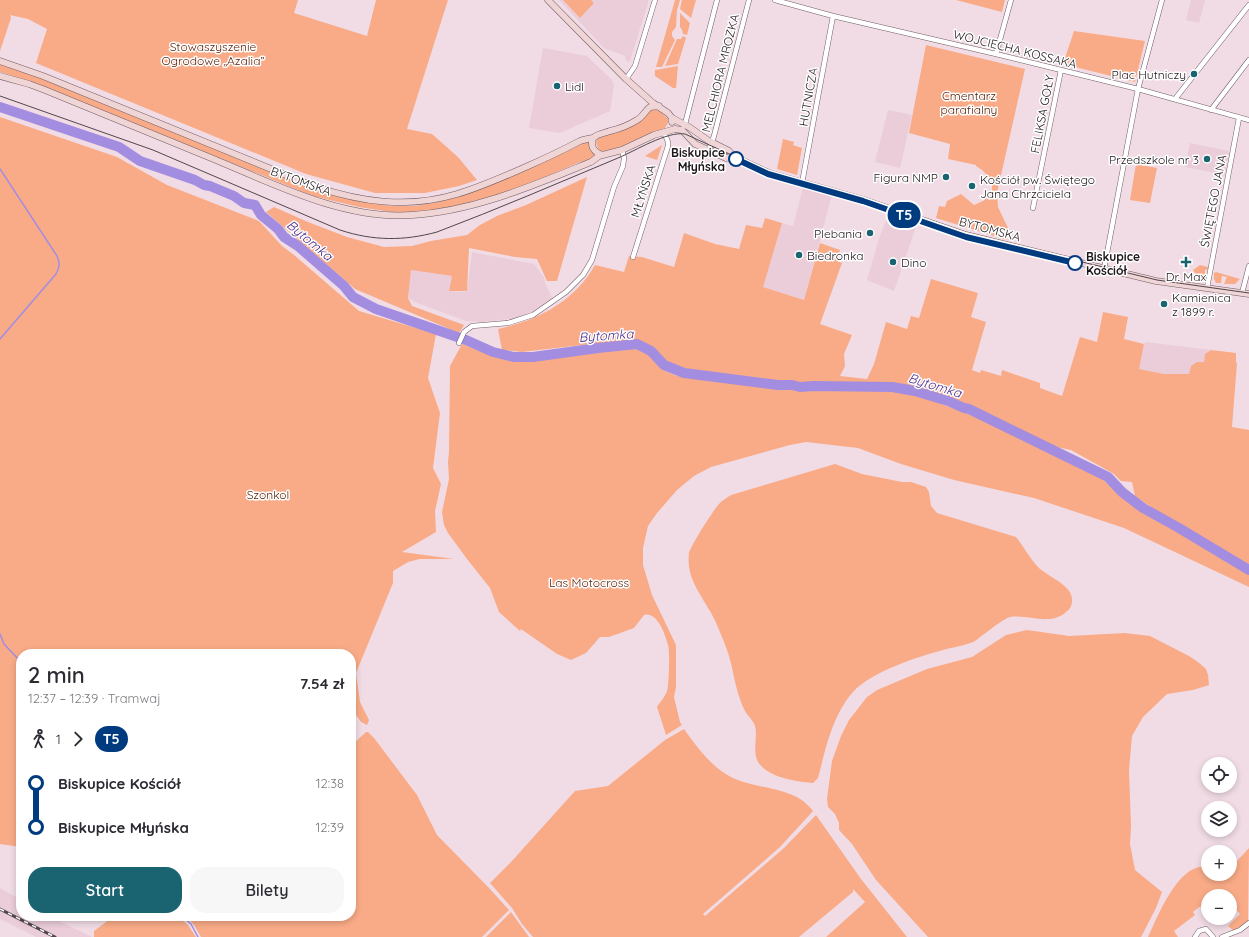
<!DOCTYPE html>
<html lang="pl">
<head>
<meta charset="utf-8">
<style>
	body { margin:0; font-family:Quicksand,sans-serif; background:#f7f7f7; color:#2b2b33; height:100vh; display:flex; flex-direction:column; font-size:15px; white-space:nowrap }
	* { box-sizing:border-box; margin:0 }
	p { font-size:13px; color:#7c7c81 }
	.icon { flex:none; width:22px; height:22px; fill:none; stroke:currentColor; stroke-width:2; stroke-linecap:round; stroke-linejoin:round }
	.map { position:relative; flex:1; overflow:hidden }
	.panel { position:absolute; left:16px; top:649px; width:340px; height:272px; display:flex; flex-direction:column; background:#fff; border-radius:16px; box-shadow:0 2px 6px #0003 }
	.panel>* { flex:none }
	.badge { padding:0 8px; border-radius:13px; font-size:14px; line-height:26px }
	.tools { position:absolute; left:1201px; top:757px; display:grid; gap:8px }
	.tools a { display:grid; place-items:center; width:36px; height:36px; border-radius:50%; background:#fff; box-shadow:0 2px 6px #0003; font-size:20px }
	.map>.badge { position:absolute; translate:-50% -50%; box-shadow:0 0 0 2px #fff }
	.legs { display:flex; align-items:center; gap:6px; height:44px; padding:0 12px; font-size:13px }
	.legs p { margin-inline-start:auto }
	.summary { display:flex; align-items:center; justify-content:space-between; height:68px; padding:0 12px }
	h1 { font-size:22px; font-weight:600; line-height:30px }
	.cta { display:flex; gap:8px; margin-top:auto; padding:8px 12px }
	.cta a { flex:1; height:46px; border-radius:16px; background:#1a6471; color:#fff; font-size:16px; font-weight:600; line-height:46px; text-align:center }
	.cta a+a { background:#f7f7f7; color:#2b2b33 }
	ul { padding:0 12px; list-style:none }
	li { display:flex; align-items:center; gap:14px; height:44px; font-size:15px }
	li i { display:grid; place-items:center; width:6px; height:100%; margin:0 5px; background:currentColor }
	li i::after { content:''; width:10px; height:10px; margin:-5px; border:3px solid; border-radius:50%; background:#fff }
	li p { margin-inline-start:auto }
	li:first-child i { background:linear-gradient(#0000 50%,currentColor 0) }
	li:last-child i { background:linear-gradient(currentColor 50%,#0000 0) }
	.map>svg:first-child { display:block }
</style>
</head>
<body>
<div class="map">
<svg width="1249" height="937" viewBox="0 0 1249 937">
	<rect width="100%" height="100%" fill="#f1dce5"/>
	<path fill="#eacdd9" d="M559,0H649L630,61L628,62L626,60L625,56L604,48Z
		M1191,0H1205L1199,23L1186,20Z
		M543,48L587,56L590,59L612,80L614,85L610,111L560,133L529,128Z
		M888,110L912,115L900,168L875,162Z
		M1190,143L1229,151L1225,175L1185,167Z
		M803,188L832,195L804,300L762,287L782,223L793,226Z
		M887,217L916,227L894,291L867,280L878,242Z
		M472,252L534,264L544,277L545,283L552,298L551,301L535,311L519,318L482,322L466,321L415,302L408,298L411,270L452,276L449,291L464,292L467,291Z
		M1145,342L1211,350L1205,354L1204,362L1189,374H1164L1138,369Z
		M0,888L21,900V916H49L92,937H36L0,919Z"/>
	<path fill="#f9ab87" d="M0,0H298L294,13L367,36L376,0H448L407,129L432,134L458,157L477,180L459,186L425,193H375L306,174L36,63L47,29L28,19L10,15L11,18L0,51Z
		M563,0H591L594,3L580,18Z
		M675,0H680L677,10L676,27L672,32V36L675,40L662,67H656Z
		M682,0H696L691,18L680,9Z
		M956,0H1005L1002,12Z
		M680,13L690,23L687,35L683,34L682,30L680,27Z
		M1074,31L1145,41L1135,82L1063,64Z
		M683,36L686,38L678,64L665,66L677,39H681Z
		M926,45L1025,69L997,193L998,207L1008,228L1007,240L936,218L939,206L945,207L947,201L961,194L974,205L983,201L992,194V180L982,170L976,166V165L948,159L950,144L909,133Z
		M0,64L40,78L313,189L360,201L391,206H415L433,203L462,196L507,178L574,148L580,144L589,141L590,142L596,155L586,162H580L529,184L503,193L455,206L420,212H391L359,207L313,196L298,190L38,84L0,72Z
		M678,66L676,88H673L655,76V70Z
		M653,109L660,111L668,119V123L665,128L638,139L628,145L605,152H602L598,149L596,142L600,137Z
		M0,117L117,157L167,185L259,221L282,246L294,255L359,311L436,334L428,378L440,413L433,468L441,484L435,511L436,532L402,552L454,559H420L408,562L393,571V583L356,673L360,702L369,720L367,725L361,722L351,708V654H21V847L0,844Z
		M783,139L794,142L793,145L802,148L797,175L777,169Z
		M662,145L657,160L645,156Z
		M1136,164L1157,168L1150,203L1130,200Z
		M587,177L557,281H547L537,259L515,257L469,248L467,291H449L452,276L411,270L408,298L412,306L464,325L459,333L355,289L266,212L274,207L308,222L347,237L384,247L412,246L431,241L467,235L480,225L497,216L526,205Z
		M765,218L782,223L763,287L804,300L820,243L840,250L837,261L842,263L820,324L852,335L844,354L845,366L840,376L867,379L874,364L886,322L907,329L911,316L919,318L931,279L978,293L971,317L986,322L972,370L980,373L981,370L1001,376L1002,370L1040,383V388L1062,396L1080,337L1097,342L1103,312L1128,317L1124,339L1144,344L1139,369L1164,374H1189L1191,366L1197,362H1204L1205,354L1211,350L1236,353V362L1237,363L1232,427L1249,430V566L1171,521L1135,496L1132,482L1121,481L1114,474L1071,450L1056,447L1024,434L994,416L953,400L917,388L836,382L801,384L690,372L677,369L661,357L649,345L636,341L582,345L522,352L502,350L498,329C538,320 574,302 595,265L624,272L629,256L642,257L674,267L684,233L715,244L739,249L746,225L762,228Z
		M1200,265L1208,267V269L1205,270V278L1203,280H1200L1193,270Z
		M1216,272L1240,279L1235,284H1224L1227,277L1222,276L1221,283H1216L1214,279V273Z
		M462,344C478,350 494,358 511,360C551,364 596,348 636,348L647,353L663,370L677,376L776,389L898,391L928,399L984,420L1100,477L1128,502L1141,512L1167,525L1214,554L1249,572V587L1124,528L1034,498L954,480L901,464L858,448L806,442L790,445L711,467L694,476L677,490L657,513L648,526L643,548V565L652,595L676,645V687L674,697L680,722L682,725L666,735L657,707C660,702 665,697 667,691C669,685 670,651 668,645C665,634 657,611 644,615L634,628L609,637H600L586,653L571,660L557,654L521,629L520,631L499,612L490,588L467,559L448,533L444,525L442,512L449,479L448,462L449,452L450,366Z
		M835,464L862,474L902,482H911L926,487L929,492L931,506L937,513L1016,537C1024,547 1030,559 1039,568C1049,577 1073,586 1072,600C1072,606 1070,609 1065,613C1048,626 1029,614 1010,617C1004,618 982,636 975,641C965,646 953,647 943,650C917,657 871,672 853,692C832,716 826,748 818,778L813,783C795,781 769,778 758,762C752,751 758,737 755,726C753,720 747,715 745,711C743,707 741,703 740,699C734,683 733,666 727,650C722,637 717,623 710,611C699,592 686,576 689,553C690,547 714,509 719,504C722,500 727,498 731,495Z
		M1027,630L1069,636L1125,633L1150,636L1189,656L1198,662L1206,669L1208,675L1209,685L1193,690L1167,694L1143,717L1132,736L1129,770L1131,826L1130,844L1135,870L1162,892L1156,908L1141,937H928L876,880L852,844L839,830V823L835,814L828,807L827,799L832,761L841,736L849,720L867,697L877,690L927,669L972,657L1006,635Z
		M684,729C697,747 712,768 733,778C759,790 795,786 813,811L780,847L703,914L705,916L784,848L816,815L861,879L907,937H826L865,902L853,889V892L799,937H533L522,924L512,908L490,883L511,862L575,791L608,786L665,740Z
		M366,732H368L374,738L417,795L437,835L489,888L509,910L482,937H201L194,925L186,916H351V746Z
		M1249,848L1248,922L1234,931L1228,926L1240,914L1231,904L1230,905V896H1208V906L1199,907L1193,912L1195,915L1174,931L1178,937H1148C1158,916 1179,861 1208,867V874H1230V865L1237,861Z
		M511,912L529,937H486Z
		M114,916H178L188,925L196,937H94V931Z"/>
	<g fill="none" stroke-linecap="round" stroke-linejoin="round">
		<path stroke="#a28de1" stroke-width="1.5" d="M0,169L57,256C60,263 60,267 56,274L0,339
			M0,634L4,644L21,662
			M182,916L191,924L198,937"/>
		<path stroke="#a28de1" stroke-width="10" d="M0,107L119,147L140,161L195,180L204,185L210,186L234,196L244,203L255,205L261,215L278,229L284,237L298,246L329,273L344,286L353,297L376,309L466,340L493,352L514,357H533L598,348L637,344L651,351L664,365L684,373L778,385H792L800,387L814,386L892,387L915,391L948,401L964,408L969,409L1108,477L1122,492L1143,508L1179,528L1249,570"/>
		<g stroke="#6f5d65" stroke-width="5.5">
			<path id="street" d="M775,0L833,16L996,54L1138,89L1249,120
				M996,54L1011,0
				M626,79L635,66L655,0
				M1175,99L1249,5
				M1211,110L1249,60
				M685,124L717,0
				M709,150L714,136L749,0
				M802,183L833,16
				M1033,208L1061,70
				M633,257L668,146V142L664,132
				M1104,269L1138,89L1162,0
				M1207,288L1239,118
				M1242,293L1249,266
				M459,343L464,332L472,326L508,323L533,315L566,292L583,275L592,260L614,187L623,166L624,158L622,150
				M1195,937L1199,931L1206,929L1213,937
				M1222,937L1240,930L1249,923"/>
		</g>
		<g stroke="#6f5d65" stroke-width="7">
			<path id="secondary" d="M548,0L626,79L653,103L668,113L672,118V122
				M0,61L43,76L313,186C361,202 407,209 457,194C481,187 505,176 528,166C546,158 563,150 580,141C585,139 590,139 595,137
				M0,76L29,84L45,90C102,113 159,137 216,160C276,185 345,220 412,215C475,211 534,185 591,162L599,156L622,150L654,135L675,129L682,130L695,144L726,158L734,157
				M672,118L689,127L709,141L729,151L734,157L769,173L864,200L966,235L1156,281L1249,294
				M603,155C599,154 595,152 593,148C588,134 602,134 610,131C619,129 629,125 637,120C643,117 645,111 650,107L659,106"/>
		</g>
		<use href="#street" stroke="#fff" stroke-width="4.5"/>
		<use href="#secondary" stroke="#f0d5d6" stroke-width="6"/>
		<path stroke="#51464b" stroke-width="1" d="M0,96L153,150L340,230C373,241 404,241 437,232C498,209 558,183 618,158C635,151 667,131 685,134L769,172L864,199L966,234L1157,280L1249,293"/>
		<g stroke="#51464b" stroke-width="3">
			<path id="rail" d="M0,909L55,937"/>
		</g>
		<use href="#rail" stroke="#fff" stroke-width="1.5" stroke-dasharray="4.5" stroke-linecap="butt"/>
	</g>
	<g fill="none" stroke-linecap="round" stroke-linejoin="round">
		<g stroke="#fff" stroke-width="9">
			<path id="line-1" d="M736,159L768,174L863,201L966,237L1075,263"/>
		</g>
		<use href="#line-1" stroke="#003b80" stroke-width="6"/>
	</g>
	<g fill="#1a6471" stroke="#fff" stroke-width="1.5">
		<circle cx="1194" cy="74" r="4"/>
		<circle cx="557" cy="86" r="4"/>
		<circle cx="1207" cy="159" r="4"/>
		<circle cx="946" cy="177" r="4"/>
		<circle cx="972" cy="186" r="4"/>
		<circle cx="870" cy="233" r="4"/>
		<circle cx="799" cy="255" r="4"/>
		<circle cx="893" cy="262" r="4"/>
		<path d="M1184 256h4v4h4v4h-4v4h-4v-4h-4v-4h4z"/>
		<circle cx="1164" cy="304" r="4"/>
	</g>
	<g fill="#fff" stroke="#003b80" stroke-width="2">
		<circle cx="736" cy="159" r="7"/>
		<circle cx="1075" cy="263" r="7"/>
	</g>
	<g text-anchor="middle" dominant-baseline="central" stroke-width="3" stroke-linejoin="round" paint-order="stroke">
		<g font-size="12" fill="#531c00" stroke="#fff">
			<text x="213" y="46">Stowaszyszenie<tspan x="213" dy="14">Ogrodowe „Azalia”</tspan></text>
			<text x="969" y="95">Cmentarz<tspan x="969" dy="14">parafialny</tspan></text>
			<text x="268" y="494">Szonkol</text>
			<text x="589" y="582">Las Motocross</text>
		</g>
		<g font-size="12" fill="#1e1619" stroke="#fff">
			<text transform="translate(1015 49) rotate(14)">WOJCIECHA KOSSAKA</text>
			<text transform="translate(720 73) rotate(-76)">MELCHIORA MROZKA</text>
			<text transform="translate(808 97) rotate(-80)">HUTNICZA</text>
			<text transform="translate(1042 114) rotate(-79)">FELIKSA GOŁY</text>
			<text transform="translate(301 181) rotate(20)">BYTOMSKA</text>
			<text transform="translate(643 191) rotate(-72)">MŁYŃSKA</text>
			<text transform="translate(1213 201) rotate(-79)">ŚWIĘTEGO JANA</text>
			<text transform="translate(990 229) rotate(15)">BYTOMSKA</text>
		</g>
		<g font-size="12" fill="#1e1619" stroke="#fff" text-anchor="start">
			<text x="1186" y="74" text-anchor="end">Plac Hutniczy</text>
			<text x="565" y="86">Lidl</text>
			<text x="1199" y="159" text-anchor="end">Przedszkole nr 3</text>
			<text x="938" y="177" text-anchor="end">Figura NMP</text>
			<text x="980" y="179">Kościół pw. Świętego<tspan x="980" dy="14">Jana Chrzciciela</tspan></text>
			<text x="862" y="233" text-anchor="end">Plebania</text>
			<text x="807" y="255">Biedronka</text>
			<text x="901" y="262">Dino</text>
			<text x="1186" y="276" text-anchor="middle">Dr. Max</text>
			<text x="1172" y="297">Kamienica<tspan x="1172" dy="14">z 1899 r.</tspan></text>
		</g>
		<g font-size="12" font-weight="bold" fill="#1e1619" stroke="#fff" text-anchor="end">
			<text x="725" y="152">Biskupice<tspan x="725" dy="14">Młyńska</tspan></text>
			<text x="1086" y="256" text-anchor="start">Biskupice<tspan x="1086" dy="14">Kościół</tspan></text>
		</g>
		<g font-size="13" font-style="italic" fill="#4c298a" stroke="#fff">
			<text transform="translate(310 240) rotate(40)">Bytomka</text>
			<text transform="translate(606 335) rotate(-4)">Bytomka</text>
			<text transform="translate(935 385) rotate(17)">Bytomka</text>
		</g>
	</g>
</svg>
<div class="tools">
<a><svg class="icon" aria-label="locate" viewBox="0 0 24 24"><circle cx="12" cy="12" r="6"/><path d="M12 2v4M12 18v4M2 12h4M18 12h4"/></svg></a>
<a><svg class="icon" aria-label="layers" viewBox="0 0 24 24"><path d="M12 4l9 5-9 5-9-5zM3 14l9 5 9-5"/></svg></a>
<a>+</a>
<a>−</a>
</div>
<b class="badge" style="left:904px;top:215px;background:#003b80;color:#fff">T5</b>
<section class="panel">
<div class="summary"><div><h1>2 min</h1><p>12:37 – 12:39 · Tramwaj</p></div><b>7.54 zł</b></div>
<div class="legs"><svg class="icon" aria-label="walk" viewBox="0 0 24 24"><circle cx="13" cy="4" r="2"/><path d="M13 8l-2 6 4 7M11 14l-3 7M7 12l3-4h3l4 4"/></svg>1<svg class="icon" aria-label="forward" viewBox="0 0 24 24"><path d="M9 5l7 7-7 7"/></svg><b class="badge" style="background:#003b80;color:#fff">T5</b></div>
<ul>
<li><i style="color:#003b80"></i><b>Biskupice Kościół</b><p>12:38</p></li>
<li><i style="color:#003b80"></i><b>Biskupice Młyńska</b><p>12:39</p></li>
</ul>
<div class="cta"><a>Start</a><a>Bilety</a></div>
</section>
</div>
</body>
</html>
